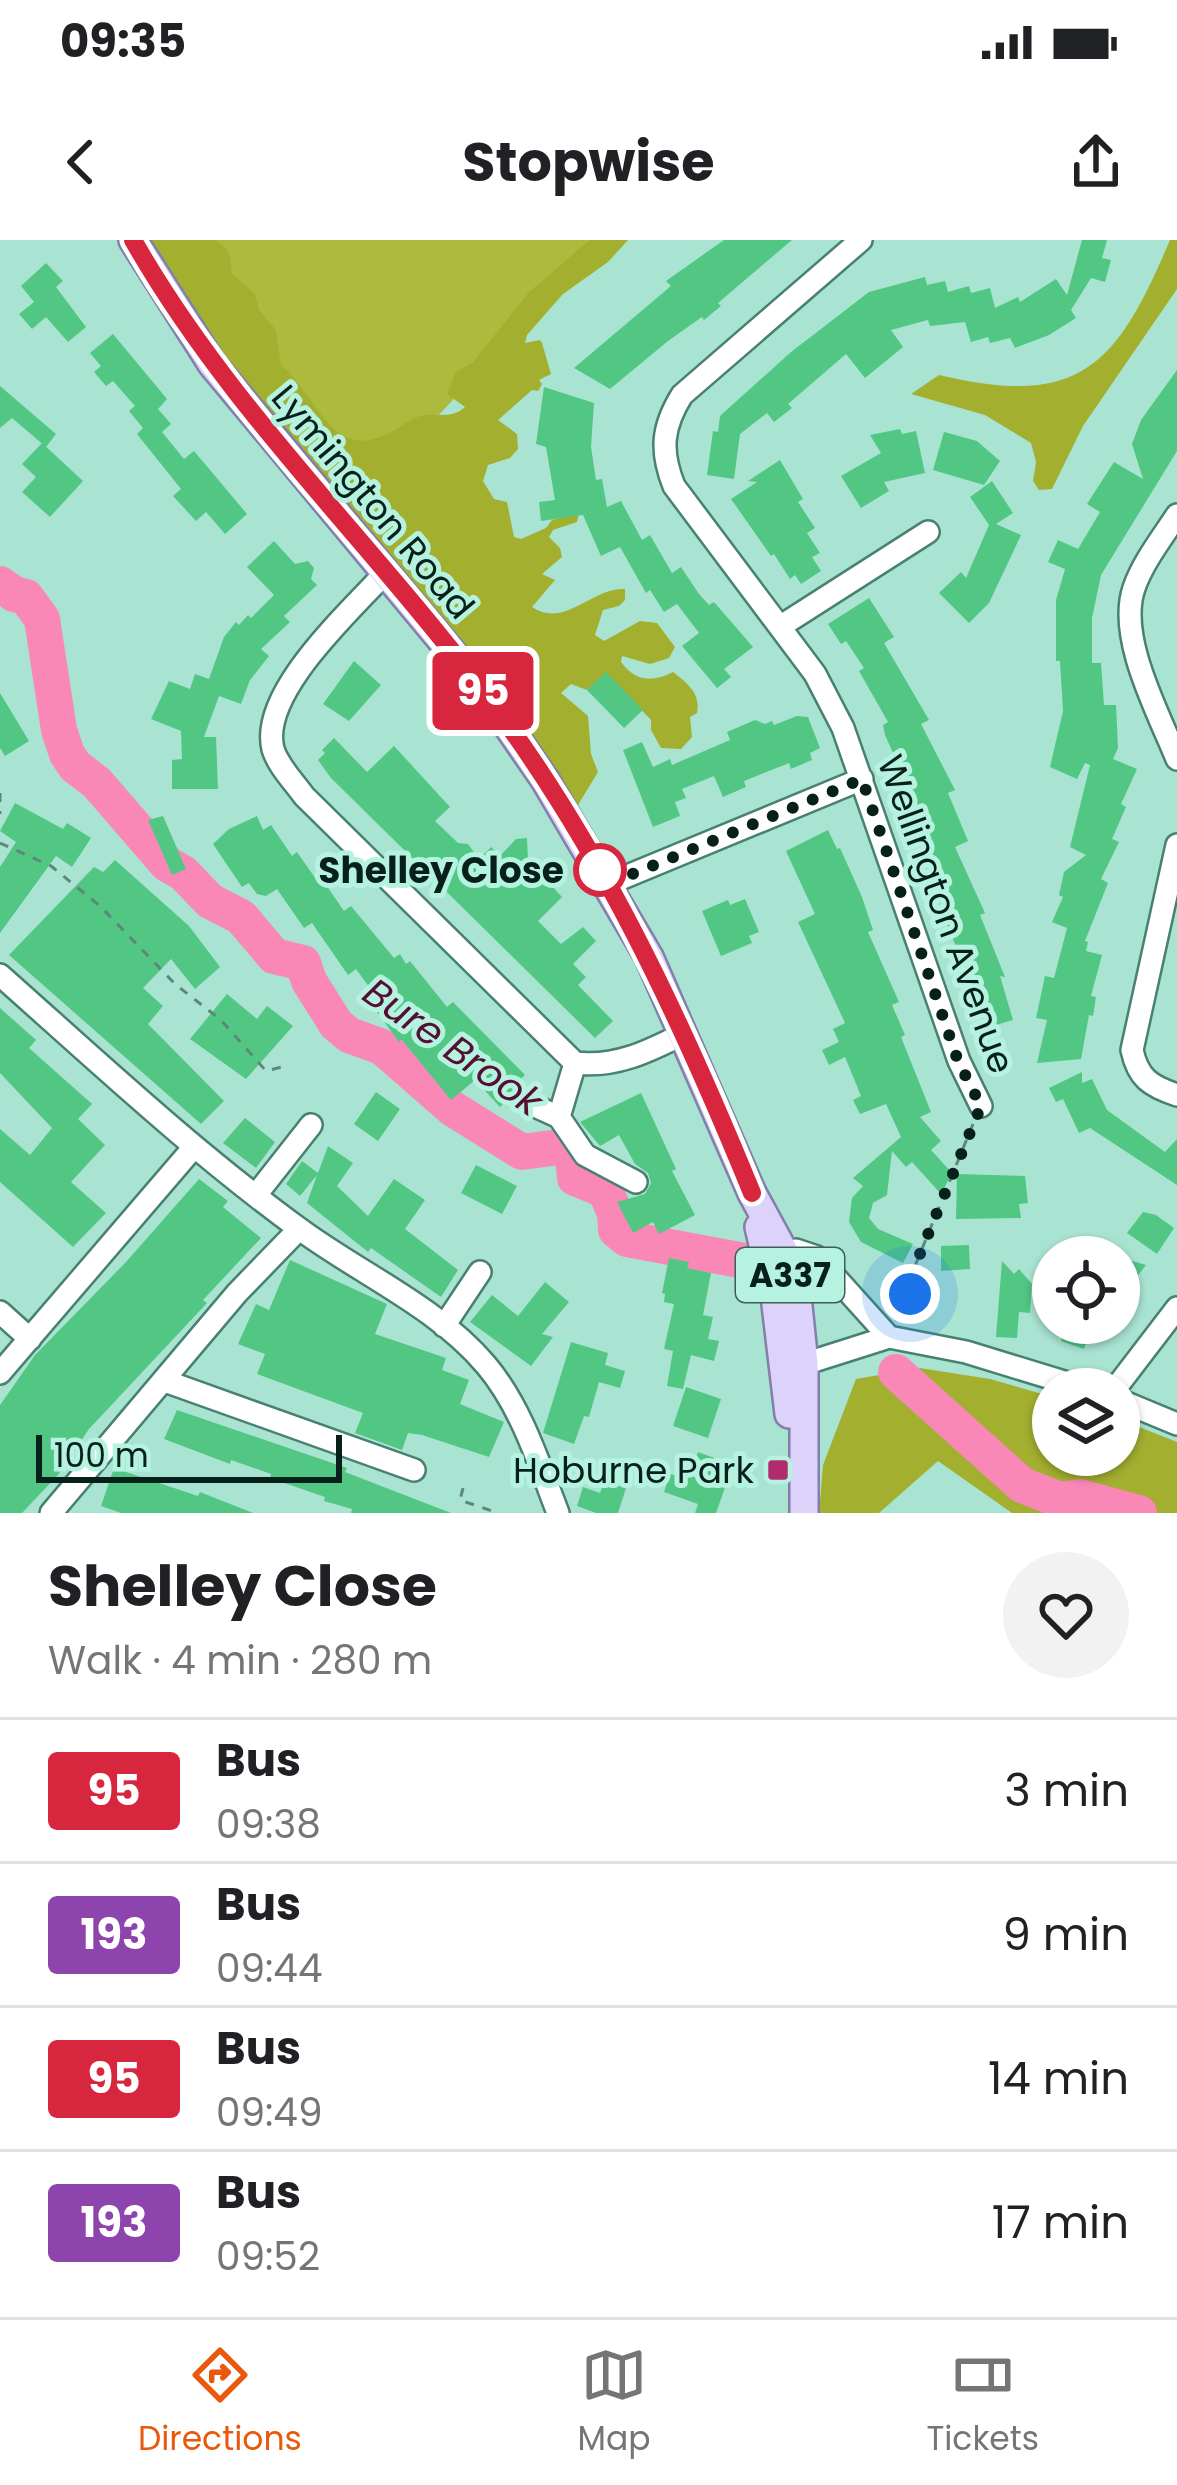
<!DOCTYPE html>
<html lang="en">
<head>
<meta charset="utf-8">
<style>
	body { margin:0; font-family:Poppins,sans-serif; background:#f2f2f2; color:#202124; height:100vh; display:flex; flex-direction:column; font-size:45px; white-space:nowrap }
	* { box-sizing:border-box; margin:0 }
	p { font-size:39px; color:#757577 }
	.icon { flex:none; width:66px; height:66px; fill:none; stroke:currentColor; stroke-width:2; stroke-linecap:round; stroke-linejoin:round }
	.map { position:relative; height:1273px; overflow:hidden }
	.details { display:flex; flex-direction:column; background:#fff; flex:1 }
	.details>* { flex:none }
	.badge { padding:0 24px; border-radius:9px; font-size:42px; line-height:78px }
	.controls { position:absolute; left:1032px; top:996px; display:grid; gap:24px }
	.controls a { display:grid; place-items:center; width:108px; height:108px; border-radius:50%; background:#fff; box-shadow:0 3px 9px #0004; font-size:60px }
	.scale { position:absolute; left:36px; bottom:30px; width:306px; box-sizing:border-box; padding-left:12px; border:6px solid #08201a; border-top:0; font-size:33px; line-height:42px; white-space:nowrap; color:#08201a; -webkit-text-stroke:9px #b6f2e0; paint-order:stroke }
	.you { position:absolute; width:60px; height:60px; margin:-30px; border:9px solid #fff; border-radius:50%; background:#1a73e8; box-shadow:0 0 0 18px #1a73e833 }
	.map>.badge { position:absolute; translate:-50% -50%; box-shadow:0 0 0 6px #fff }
	.round { display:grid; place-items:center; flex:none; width:126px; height:126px; border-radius:63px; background:#f2f2f2 }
	.head { display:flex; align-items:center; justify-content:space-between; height:204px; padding:0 48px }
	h1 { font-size:57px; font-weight:700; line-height:90px }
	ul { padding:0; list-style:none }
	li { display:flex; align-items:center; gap:36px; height:144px; padding:0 48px; border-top:3px solid #e0e0e0 }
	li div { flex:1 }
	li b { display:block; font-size:45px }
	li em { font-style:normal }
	li .badge { min-width:132px; font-weight:700; text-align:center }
	.status { display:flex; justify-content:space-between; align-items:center; height:84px; padding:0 60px; background:#fff; direction:ltr }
	.status svg { height:33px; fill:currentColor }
	header { display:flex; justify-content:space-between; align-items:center; height:156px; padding:0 48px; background:#fff; font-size:54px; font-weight:700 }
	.menu { display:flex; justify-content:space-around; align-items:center; height:168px; border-top:3px solid #e0e0e0; background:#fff; font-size:33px; color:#757577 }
	.menu a { display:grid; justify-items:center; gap:6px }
	.menu .active { color:#ea580c }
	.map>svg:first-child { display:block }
</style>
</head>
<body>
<div class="status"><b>09:35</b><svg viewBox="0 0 49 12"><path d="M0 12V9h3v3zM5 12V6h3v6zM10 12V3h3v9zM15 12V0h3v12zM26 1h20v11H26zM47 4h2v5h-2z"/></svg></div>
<header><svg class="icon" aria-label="back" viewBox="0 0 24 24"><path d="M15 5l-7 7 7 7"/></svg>Stopwise<svg class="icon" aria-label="share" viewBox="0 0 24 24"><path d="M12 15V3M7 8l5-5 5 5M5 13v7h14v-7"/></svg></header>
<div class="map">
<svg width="1177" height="1273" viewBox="0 0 1177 1273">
	<rect width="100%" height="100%" fill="#a9e4d3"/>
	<path fill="#adba3e" d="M159,0H608L573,30L376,243Z"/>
	<path fill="#a3af2f" d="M140,0H215C230,9 232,16 231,33L255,54L259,70L276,90L281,126C313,148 329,217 380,197C392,193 402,185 413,179C431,169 449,182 465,167L447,154L456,132L473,122L529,52L590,0H628L608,22L563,54L527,95L525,103L540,100L542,103L551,134L539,140L542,144L538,151L532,150L498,180L517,194L518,209L510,218L488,225L483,241L494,259L507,262L514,297L521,299L546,288L552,280L579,273L577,282L553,290L549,297L560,308L562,317L542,334L555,340L532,367C565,389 592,347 625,349V360L619,366L603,370L595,395L604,401L640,381L657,383L675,407L669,418L650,424L622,416L621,422C635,441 652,443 673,432C687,443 701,453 697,473L690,477L692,497L681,509L661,508L651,490V480L606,433L587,450L571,444L561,453L588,476L591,514L598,532L578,565L570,559L287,207Z
		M1170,0H1177V49L1083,186L1052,249L1039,250L1033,241L1036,222L1031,203L985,175L911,154L939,135C1081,169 1117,125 1170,0Z
		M920,1128L990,1139L1053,1157V1215H1119V1179L1177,1202V1273H1012L938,1221L879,1273H819L823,1225L856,1139Z"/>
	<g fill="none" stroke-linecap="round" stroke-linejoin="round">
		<path stroke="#f988b7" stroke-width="36" d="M0,344L14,354L26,357L42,379L59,490L67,514L75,526L97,543L167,624L183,633L210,661L241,677L274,716L303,723L309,741L336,784L349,795L382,807L453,869L522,912L566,906L573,918L575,938L605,950L615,973L616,990L627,999L750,1022
			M896,1132L1022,1245L1060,1260L1080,1257L1139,1273"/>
	</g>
	<path fill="#51c783" d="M724,0H792L718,63L721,66L704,80L702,77L668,101L610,149L574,128L671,46L666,41Z
		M1082,0H1107L1102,18L1111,20L1105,42L1091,38L1071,70L1076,78L1049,95L1015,108L1010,98L990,103L988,97L971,102L965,82L930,86L928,80L891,90L903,107L865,138L846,114L788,164L792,168L774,182L767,173L740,194L734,239L707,235L713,191L718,192L720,176L791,112L869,52L925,37L927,45L945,41L948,52L969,46L971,53L990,48L995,68L1018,57L1020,62L1056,39L1067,55Z
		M46,23L63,41L56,47L86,87L68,102L46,77L32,89L19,74L34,62L21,46Z
		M113,94L167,159L158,169L171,184L162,192L184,219L194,211L247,274L225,294L206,272L196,281L173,256L181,249L137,194L143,188L129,171L135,166L113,141L106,146L94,132L101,126L90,113Z
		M1177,130V211L1101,335L1092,378V423H1101L1104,465H1116L1118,508L1113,519L1137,529L1121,564L1126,567L1112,599L1119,602L1101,639L1108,643L1085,701L1088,702L1086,711L1102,715L1091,756L1096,757L1093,776L1089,775L1081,819L1037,823L1047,780L1036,778L1045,736L1054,738L1067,688L1052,682L1063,657L1059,655L1064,632L1086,615L1070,607L1090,525L1085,523L1077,539L1050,527L1063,471L1060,421H1056V360L1065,329L1048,322L1058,300L1078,309L1100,272L1087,264L1114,222L1143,239L1132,204L1141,180Z
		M0,146L56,194L46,207L12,178L0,188Z
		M544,147L594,163L591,207L596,240L602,239L607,267L621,261L642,300L650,295L672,333L681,327L699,354L709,365L714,362L753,407L724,429L731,437L717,448L682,406L699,393L677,364L664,372L650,350L646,353L620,307L601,316L583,275L541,281L539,262L555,260L546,207L536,204Z
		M900,189L902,194L916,191L925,233L884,242L889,251L861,268L841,236L881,213L870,195Z
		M944,192L977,201L1000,221L984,245L933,230Z
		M42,203L83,241L50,277L22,252L36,237L22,224Z
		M780,220L803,259L798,262L815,288L807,293L820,313L812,317L821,331L801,344L795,335L790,339L774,314L771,316L731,259L757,242L748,241Z
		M992,241L1013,273L996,284L1021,295L989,363L969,383L939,353L961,332L966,338L989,285L970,257Z
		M274,301L295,324L308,321L314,328L311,339L317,345L284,376L290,382L261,409L269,416L250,440L241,464L219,456L204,497H216L218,549H172V520L182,519L181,491L151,479L169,441L190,449L195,434L209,439L224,397L236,382L239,385L248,375L251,378L274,355L247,327Z
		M869,358L894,397L884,403L929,480L921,484L955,550L948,553L968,601L955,607L985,673L980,675L1005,737L1000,736L1013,780L986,788L982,773L975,775L968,752L975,751L941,671L945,669L925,617L930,615L903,546L907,544L885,495L883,485L888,482L859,431L864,428L846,401L841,404L828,384Z
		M354,421L381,445L349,481L323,464Z
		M606,432L643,470L624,488L587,450Z
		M0,453L29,501L5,516L0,508Z
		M797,476L808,477L820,508L810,513L812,520L791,529L789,523L744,541L746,547L723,557L714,536L682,549L686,558L675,562L680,576L653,587L623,510L642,502L653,527L670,519L672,525L730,500L727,492L755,480L765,484L772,481L774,485Z
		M334,498L367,532L394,506L450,567L435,581L458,603L468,604L479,619L491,607L500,616L516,599L527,598L528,620L562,657L538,681L561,704L583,687L596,701L573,724L586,737L578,745L613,781L595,798L331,538L318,520L325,513L322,510Z
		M15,563L63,589L67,583L91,598L72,627L56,616L0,693V627L16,602L0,591Z
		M163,576L186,629L172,635L148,580Z
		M257,576L263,590L271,585L292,616L297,612L318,642L322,639L344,671L351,666L394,718L400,714L406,724L410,721L447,767L453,762L525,835L511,848L515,852L500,867L475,840L451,860L402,800L399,802L371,764L378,759L356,729L348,735L312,683L304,688L277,649L266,656L257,654L249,643L242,647L213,604L229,589Z
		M828,590L837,609L840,608L862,657L873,690L868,692L899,762L892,765L905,795L901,797L931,872L920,877L941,901L931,910L952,933L941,954L912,922L906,927L892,911L887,955L873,963L869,978L878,989L913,1004L903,1023L861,1002L849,982L852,958L863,946L853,938L901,897L886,864L860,874L853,860L861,856L845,817L829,825L822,810L839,802L833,789L845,783L798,682L815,674L786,611Z
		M115,620L189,686L220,727L195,749L171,719L143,748L163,766L148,784L224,861L201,884L9,715L94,627L103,632Z
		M745,659L759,692L749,696L752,703L721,716L702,671L728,660L730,665Z
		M227,754L257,779L267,766L293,786L246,839L190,799Z
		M0,768L36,800L29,808L92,864L78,879L105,905L71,942L106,973L73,1007L0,942V889L30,915L52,888L0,833Z
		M1082,832V843L1092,839L1107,870L1165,912L1177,899V945L1090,888L1079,893L1063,859L1056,862L1049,848Z
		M376,852L400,869L378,901L354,884Z
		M641,853L676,929L672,931L695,975L659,994L653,982L633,993L617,962L645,954L651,943L648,933L635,924L619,895L600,906L580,882Z
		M245,878L275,902L256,928L223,903Z
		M328,906L353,923L337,946L368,976L394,939L425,960L405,989L458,1030L441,1057L371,1008L368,1012L307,963L317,935L300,956L286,944L302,921L318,933Z
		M476,925L517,946L502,974L461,953Z
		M957,934L1025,936L1028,963L1019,964L1021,978L956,979Z
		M199,939L228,961L223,967L261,998L203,1060L207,1063L89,1189L58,1235L22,1273H0V1165L35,1115L126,1022Z
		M1143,972L1156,975L1174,988L1157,1014L1127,993Z
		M969,1005L970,1029L941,1031V1006Z
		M1119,1017L1146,1025L1119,1060Z
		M669,1018L689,1022L687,1028L711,1033L703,1075L713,1077L708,1099L719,1101L714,1121L691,1115L683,1149L667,1146L673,1111L664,1109L674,1064L664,1062L665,1054L662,1053Z
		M290,1020L387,1064L375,1094L446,1118L442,1130L469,1140L460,1164L504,1182L489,1217L422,1195L408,1193L402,1210L355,1193L363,1173L257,1134L265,1114L238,1104L256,1064L269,1070Z
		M1002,1021L1014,1034L1019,1029L1032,1044L1030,1073L1019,1072L1017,1098L996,1097Z
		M545,1042L569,1062L542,1094L553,1097L531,1126L470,1082L492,1055L518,1076Z
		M1067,1083H1093L1084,1109L1061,1101Z
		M571,1102L608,1113L605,1125L625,1131L620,1148L599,1142L589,1177L584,1176L574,1204L543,1193Z
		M686,1147L721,1159L708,1198L673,1186Z
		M177,1170L347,1228L345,1232L451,1273H351L352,1269L324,1261L325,1257L270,1238L271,1234L231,1220L230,1224L164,1199Z
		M698,1212L733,1225L716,1273H695L698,1264L664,1252L670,1234L677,1236L682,1223L693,1227Z
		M114,1228L198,1256L200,1252L253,1273H121L101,1266Z
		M604,1241L626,1248L618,1273H596L577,1266L583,1247L600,1253Z"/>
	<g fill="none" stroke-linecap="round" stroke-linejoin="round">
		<g stroke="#488172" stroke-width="26">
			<path id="minor" d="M861,0L682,155C662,187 660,211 674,246L815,434L843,488L959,821L981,866
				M1177,275C1162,298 1143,322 1134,348C1117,397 1158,472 1177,519
				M384,334C350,372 259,453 273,509C278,526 294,542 304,556L575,823C616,828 649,811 685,793
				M781,386L928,292
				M1177,605L1132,810C1138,838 1150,846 1177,855
				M608,644L862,539
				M0,735C98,822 195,913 301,990C361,1034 437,1067 486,1125C521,1166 539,1224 558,1273
				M575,823L559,877L585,915L636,942
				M526,862L559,877
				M256,955L311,885
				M784,1012L796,1010L817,1017L889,1097
				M0,1072L30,1099
				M444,1086L480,1032
				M804,1124L889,1097L966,1112L1087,1149
				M0,1133L194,907
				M165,1141L414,1230
				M1115,1149L1177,1068
				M1119,1160L1177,1184
				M51,1273L237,1053L299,989"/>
		</g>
		<g stroke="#8280aa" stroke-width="32">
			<path id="major" d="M133,0L212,124L483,450L545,540L649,717L752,953L784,1012L798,1066L804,1124V1273
				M759,987L775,1056L789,1174"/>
		</g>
		<path stroke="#5d877b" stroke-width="3" stroke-dasharray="9 9" stroke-linecap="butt" d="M0,553V574
			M0,603L51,626L100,666L175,744L221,780L266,831L286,826
			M905,1078L915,1026L973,884
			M463,1248L460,1260L498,1273"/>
		<use href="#minor" stroke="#fff" stroke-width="21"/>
		<use href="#major" stroke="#dcd2fa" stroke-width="27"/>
	</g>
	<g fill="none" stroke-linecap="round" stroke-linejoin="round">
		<g stroke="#fff" stroke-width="27">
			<path id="line" d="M133,0C228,167 368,299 483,451C600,604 680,777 752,953"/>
		</g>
		<use href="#line" stroke="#d7263d" stroke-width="18"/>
		<path stroke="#08201a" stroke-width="12" stroke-dasharray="0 21.6" d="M600,630L608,644L862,539L958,821L981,866L915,1026L910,1054"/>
	</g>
	<circle fill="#fff" stroke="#d7263d" stroke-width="6" cx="600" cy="630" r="24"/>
	<rect fill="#b22b6f" stroke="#b6f2e0" stroke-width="4.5" x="766" y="1218" width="24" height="24" rx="6"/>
	<g text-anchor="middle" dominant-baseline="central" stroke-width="10" stroke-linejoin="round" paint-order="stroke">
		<rect fill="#b6f2e0" stroke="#3c5f55" stroke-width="3" x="736" y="1008" width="108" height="54" rx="9"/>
		<g font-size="33" font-weight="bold" fill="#08201a">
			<text x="790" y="1035">A337</text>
		</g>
		<g font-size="36" fill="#08201a" stroke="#b6f2e0">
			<text transform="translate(373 262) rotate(50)">Lymington Road</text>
			<text transform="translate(946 674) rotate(70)">Wellington Avenue</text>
		</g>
		<g font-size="36" font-weight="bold" fill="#08201a" stroke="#b6f2e0" text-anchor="end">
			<text x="564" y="630">Shelley Close</text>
		</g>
		<g font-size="36" fill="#08201a" stroke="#b6f2e0" text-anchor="end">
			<text x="754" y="1230">Hoburne Park</text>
		</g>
		<g font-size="39" font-style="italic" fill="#540f32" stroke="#b6f2e0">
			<text transform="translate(453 807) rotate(35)">Bure Brook</text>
		</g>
	</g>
</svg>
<div class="controls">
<a><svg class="icon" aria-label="locate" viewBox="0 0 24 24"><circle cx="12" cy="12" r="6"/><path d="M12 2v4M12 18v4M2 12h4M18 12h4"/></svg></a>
<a><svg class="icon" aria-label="layers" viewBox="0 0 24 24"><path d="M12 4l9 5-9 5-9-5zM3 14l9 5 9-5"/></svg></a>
</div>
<div class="scale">100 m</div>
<div class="you" style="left:910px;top:1054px"></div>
<b class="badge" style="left:483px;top:451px;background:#d7263d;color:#fff">95</b>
</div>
<section class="details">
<div class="head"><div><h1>Shelley Close</h1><p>Walk · 4 min · 280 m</p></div><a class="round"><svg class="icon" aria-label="heart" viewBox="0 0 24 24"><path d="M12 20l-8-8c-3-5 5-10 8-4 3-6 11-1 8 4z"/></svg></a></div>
<ul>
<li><span class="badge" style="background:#d7263d;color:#fff">95</span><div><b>Bus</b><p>09:38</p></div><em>3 min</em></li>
<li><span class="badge" style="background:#8e44ad;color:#fff">193</span><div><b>Bus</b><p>09:44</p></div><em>9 min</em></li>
<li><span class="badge" style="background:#d7263d;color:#fff">95</span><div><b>Bus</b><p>09:49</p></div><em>14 min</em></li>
<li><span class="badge" style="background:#8e44ad;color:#fff">193</span><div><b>Bus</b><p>09:52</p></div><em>17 min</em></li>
</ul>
</section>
<nav class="menu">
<a class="active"><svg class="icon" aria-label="directions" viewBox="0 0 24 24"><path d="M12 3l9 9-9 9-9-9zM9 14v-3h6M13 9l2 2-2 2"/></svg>Directions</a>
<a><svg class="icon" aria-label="map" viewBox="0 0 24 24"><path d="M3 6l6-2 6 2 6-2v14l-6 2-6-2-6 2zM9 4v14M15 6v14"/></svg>Map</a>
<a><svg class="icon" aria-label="tickets" viewBox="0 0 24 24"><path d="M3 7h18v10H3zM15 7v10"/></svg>Tickets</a>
</nav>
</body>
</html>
